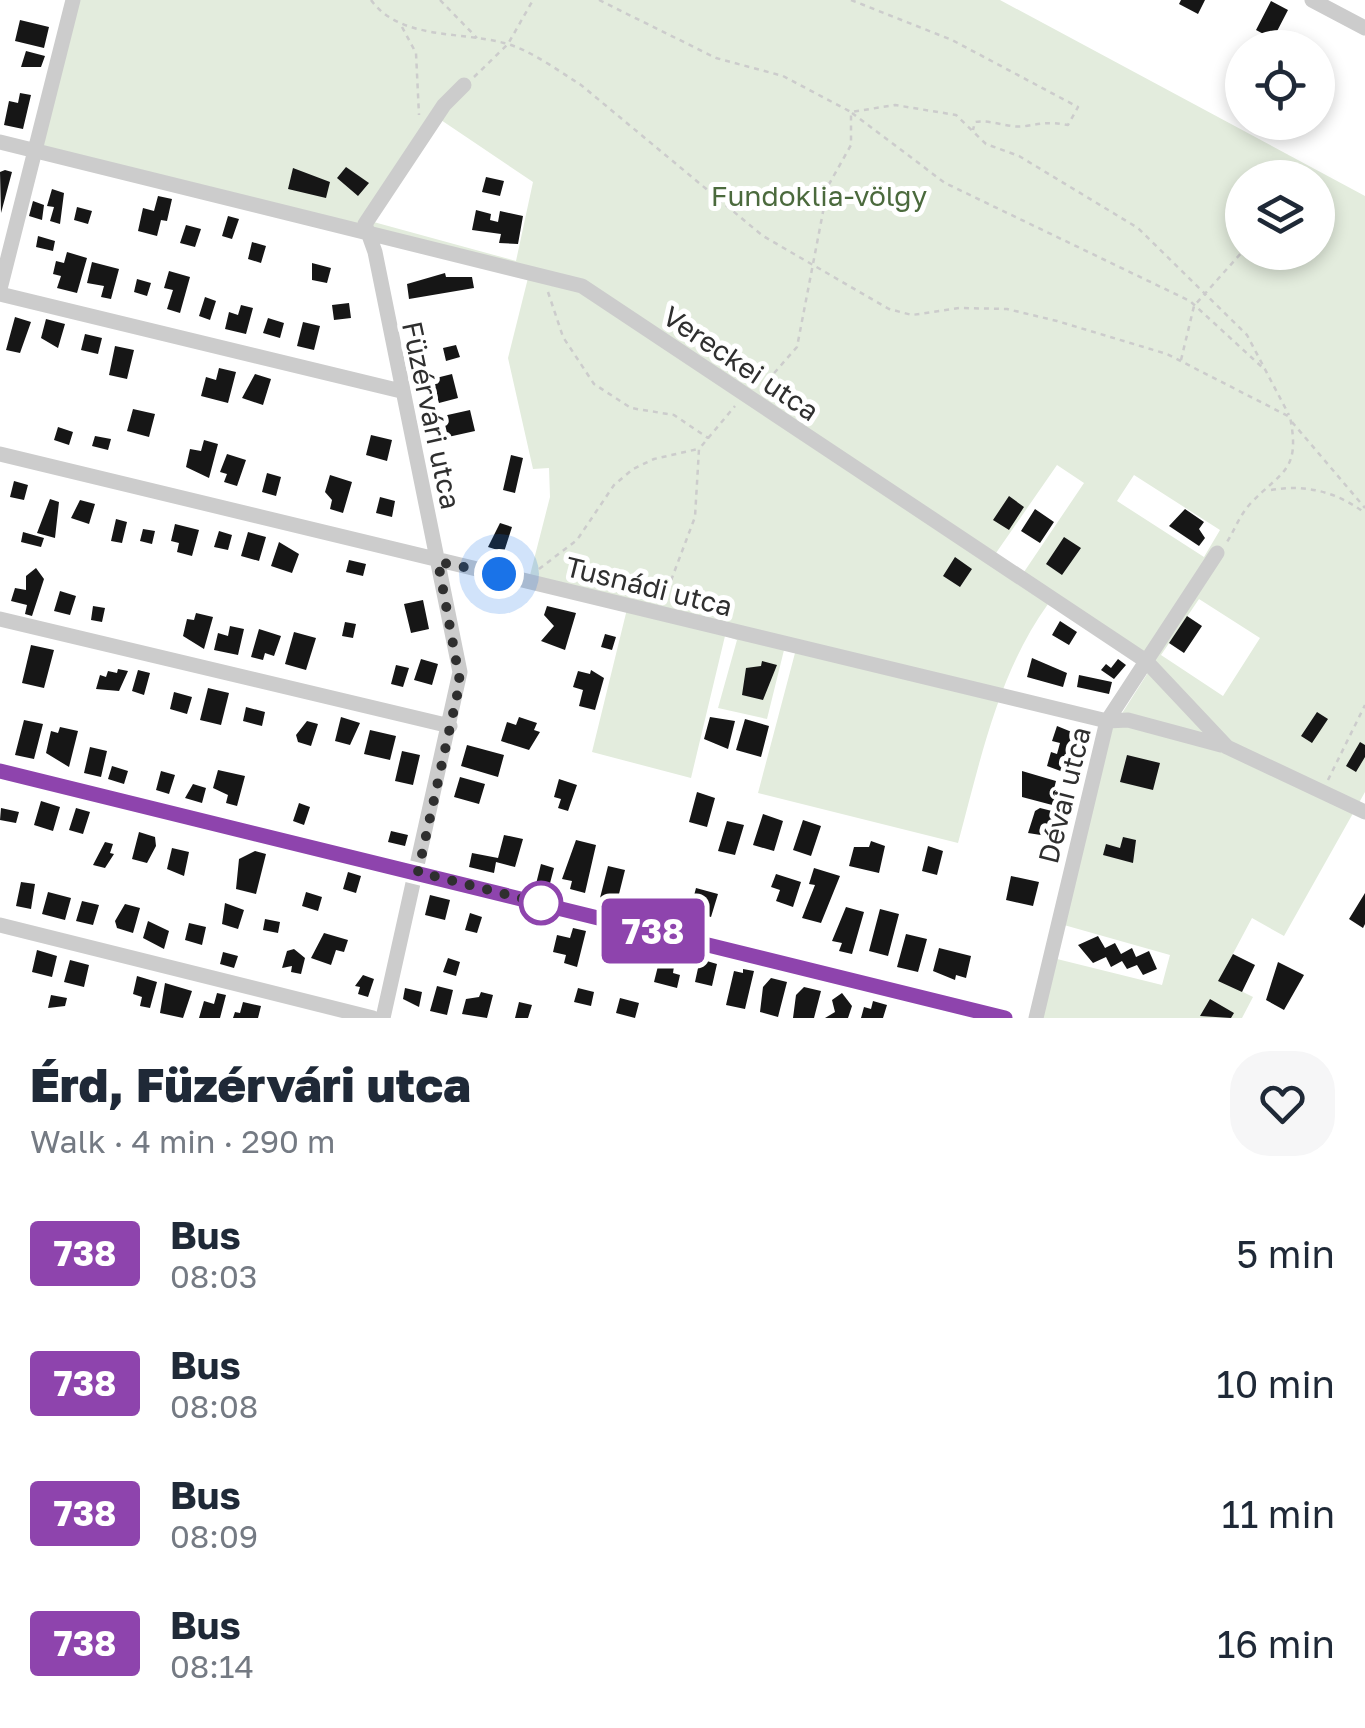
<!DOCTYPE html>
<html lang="en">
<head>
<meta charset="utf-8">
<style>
	body { margin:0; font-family:"Golos Text",sans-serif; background:#f6f6f7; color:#1f2937; height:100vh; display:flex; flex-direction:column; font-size:38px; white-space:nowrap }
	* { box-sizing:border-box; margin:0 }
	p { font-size:32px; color:#747a83 }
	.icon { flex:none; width:55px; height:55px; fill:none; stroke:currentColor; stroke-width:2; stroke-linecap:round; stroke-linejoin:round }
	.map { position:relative; height:1018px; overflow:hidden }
	.drawer { display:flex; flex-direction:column; background:#fff; flex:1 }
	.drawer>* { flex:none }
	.badge { padding:0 20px; border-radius:8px; font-size:35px; line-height:65px }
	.tools { position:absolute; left:1225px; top:30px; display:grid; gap:20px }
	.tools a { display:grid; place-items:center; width:110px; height:110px; border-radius:50%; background:#fff; box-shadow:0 5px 15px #0003; font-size:50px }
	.you { position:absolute; width:50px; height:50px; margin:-25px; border:8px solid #fff; border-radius:50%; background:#1a73e8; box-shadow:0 0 0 15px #1a73e833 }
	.map>.badge { position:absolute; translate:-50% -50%; box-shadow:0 0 0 5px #fff }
	.round { display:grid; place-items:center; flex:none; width:105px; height:105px; border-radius:40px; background:#f6f6f7 }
	.headline { display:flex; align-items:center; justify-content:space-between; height:170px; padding:0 30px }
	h1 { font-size:48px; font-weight:800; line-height:75px }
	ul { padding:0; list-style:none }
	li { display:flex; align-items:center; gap:30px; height:130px; padding:0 30px }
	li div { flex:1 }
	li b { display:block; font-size:38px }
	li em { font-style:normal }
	li .badge { min-width:110px; font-weight:700; text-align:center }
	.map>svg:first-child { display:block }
</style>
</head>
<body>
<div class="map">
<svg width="1365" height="1018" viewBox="0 0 1365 1018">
	<rect width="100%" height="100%" fill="#fff"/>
	<path fill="#e3ecdd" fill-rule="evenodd" d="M78,0H1000L1365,196V792L1284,936L1252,918L1219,980L1253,997L1242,1018H1041L1057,959L1162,985L1170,955L1064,925L1112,729L1149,671L1048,604C998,673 980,762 958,843L758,793L795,653L784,650L767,719L718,708L737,640L725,636L691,778L592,752L628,605L529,579L550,497L549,468L533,469L508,358L529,274L40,148ZM441,120L533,182L516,261L370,221ZM1242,178H1318V252H1242ZM1057,465L1084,483L1024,572L996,553ZM1134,475L1220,530L1204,557L1117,501ZM1199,599L1260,638L1223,696L1161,655Z"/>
	<path fill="#161616" d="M1181,0H1205L1198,14L1179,4Z
		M1271,1L1288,10L1273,39L1256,30Z
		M20,20L49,27L44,48L15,41Z
		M26,51L45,56L41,67H21Z
		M20,93L31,95L23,129L4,125L9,101L18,103Z
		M346,167L369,183L358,196L337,178Z
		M293,168L330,182L326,198L288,189Z
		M5,170L12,172L1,213L0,172Z
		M486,177L504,181L500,196L482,192Z
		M52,189L64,193L60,224L50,221L54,207L47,206Z
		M158,196L172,199L167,221L161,220L157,236L138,231L143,208L154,211Z
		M33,201L44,205L42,220L29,216Z
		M77,207L92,211L88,224L74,220Z
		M476,210L491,214L490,220L498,222L500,211L523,216L518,244L499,243L501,234L472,230Z
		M228,216L239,219L232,239L222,236Z
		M186,225L201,229L195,247L180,243Z
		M38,236L55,241L53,251L36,247Z
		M252,242L266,246L261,263L248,259Z
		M67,252L87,258L77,293L57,288L61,276L53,274L56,261L64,263Z
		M92,262L119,269L111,299L101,297L104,286L87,283Z
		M312,263L331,268L327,283L312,280Z
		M169,271L190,277L180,313L167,309L173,290L164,288Z
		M445,273L446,277H472L474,288L409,299L407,284Z
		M137,279L151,283L147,296L134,292Z
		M205,297L216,301L210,320L199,316Z
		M349,303L351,318L334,320L332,305Z
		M241,305L253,308L246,334L225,329L229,312L238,315Z
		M15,317L31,322L20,353L6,350Z
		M268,318L284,323L280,338L263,333Z
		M46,319L65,324L58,348L41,338Z
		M303,322L320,326L314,350L297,346Z
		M85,334L102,338L98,354L81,350Z
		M456,345L460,357L446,361L443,348Z
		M115,346L134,350L127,379L109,375Z
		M219,368L236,372L228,403L201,396L206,377L216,380Z
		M255,374L271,379L263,405L242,398Z
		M452,374L458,398L439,403L432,379Z
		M133,409L155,414L149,437L127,431Z
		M470,410L475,431L448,437L443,416Z
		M58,427L73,432L69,445L54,440Z
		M371,435L392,440L387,461L366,455Z
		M95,436L111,439L108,450L92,446Z
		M204,440L218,444L209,478L186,467L190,449L201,451Z
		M227,454L246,460L237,486L224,482L227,474L220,472Z
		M511,455L523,458L515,493L503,490Z
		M267,473L281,477L276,496L262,492Z
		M330,475L352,482L343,513L330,509L332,500L325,492Z
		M14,481L28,485L24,500L10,497Z
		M1009,496L1024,507L1009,530L993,520Z
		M380,497L395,501L392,517L376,513Z
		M50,499L59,502L55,538L37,533Z
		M80,500L95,504L89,524L71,518Z
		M1035,509L1054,522L1040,543L1021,531Z
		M1185,509L1204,522L1199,529L1205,538L1199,546L1169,526Z
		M116,519L127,522L122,543L111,541Z
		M500,523L512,527L504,552L488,547Z
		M175,524L199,530L192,556L177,552L179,543L171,541Z
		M143,529L155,531L152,544L140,541Z
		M219,531L232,535L228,550L214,547Z
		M23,532L44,538L41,547L21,542Z
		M248,532L266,537L259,561L241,556Z
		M1064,537L1081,548L1062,575L1046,564Z
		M279,542L299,554L292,573L271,566Z
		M955,557L972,569L960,587L943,576Z
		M349,560L366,564L363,576L346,572Z
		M36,568L44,579L32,616L25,614L27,605L11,601L15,588L26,590V576Z
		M60,591L76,596L70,615L54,611Z
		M423,600L429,629L411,633L404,604Z
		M93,606L105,608L102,622L91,620Z
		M547,606L576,613L565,650L541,641L554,626L544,615Z
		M196,613L213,617L204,649L183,636L187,619L194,620Z
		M1187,616L1202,626L1184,653L1169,643Z
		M1060,621L1077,632L1069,645L1052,635Z
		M345,622L356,624L353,638L342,636Z
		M230,626L244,629L238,655L214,650L218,633L228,636Z
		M259,629L281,636L274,656L265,653L263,660L251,657Z
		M294,632L316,638L306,670L285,664Z
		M605,634L616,637L612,650L601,647Z
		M31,645L54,650L44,688L22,683Z
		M1032,658L1067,673L1063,687L1027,677Z
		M421,659L438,664L432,685L414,680Z
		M1118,659L1126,665L1114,679L1101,670L1106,664L1111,668Z
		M762,661L777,665L763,700L742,695L746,668L761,666Z
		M396,665L409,668L403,687L391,684Z
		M118,669L128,671L119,691L96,689L100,675L106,677L108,671L117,673Z
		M138,670L150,673L144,695L132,691Z
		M591,670L604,678L595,710L579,706L583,690L573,687L578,671L590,674Z
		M1079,675L1112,682L1109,694L1077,687Z
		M208,688L229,693L221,725L200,720Z
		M174,692L192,697L187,714L170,709Z
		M246,707L265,712L262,726L243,721Z
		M1317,712L1328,719L1312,743L1301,736Z
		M341,717L360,723L350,745L335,741Z
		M519,717L537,723L534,730L540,732L529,750L501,741L507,722L516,725Z
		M710,717L735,721L728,749L704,739Z
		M745,719L769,726L761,757L736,750Z
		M24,720L43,724L34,759L15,755Z
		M307,721L318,724L311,746L298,742L296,735Z
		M1057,726L1084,737L1072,758L1078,763L1074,776L1047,766L1051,752L1057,754L1060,743L1052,741Z
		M60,727L78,731L69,767L46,753L51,731L58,733Z
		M370,730L396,736L390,760L364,754Z
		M1360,742L1365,745V757L1356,772L1346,766Z
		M467,745L504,755L498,777L461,766Z
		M90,747L107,751L101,777L84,773Z
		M402,751L420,755L413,785L395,781Z
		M1127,755L1160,763L1153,790L1120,782Z
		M112,766L128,771L124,784L108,779Z
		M218,770L245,776L237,806L226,803L228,795L213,788Z
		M161,771L175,775L169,794L156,790Z
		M1022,771L1056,781L1054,789L1060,791L1056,806L1022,797Z
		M460,777L485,784L479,804L454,797Z
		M559,779L577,785L568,811L558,808L561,799L554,797Z
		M193,784L206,788L202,803L185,798Z
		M697,792L715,798L707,827L689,822Z
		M41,801L60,807L53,831L34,825Z
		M299,803L310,807L304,825L293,821Z
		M1,808L19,812L16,823L0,820Z
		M76,808L90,812L83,834L69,830Z
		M1040,808L1072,816L1070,822L1060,826V838L1028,833L1035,811Z
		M763,814L783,821L774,851L753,845Z
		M803,820L821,826L811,856L793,850Z
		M727,821L744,825L735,855L718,851Z
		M391,831L408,835L405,846L388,842Z
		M139,832L155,837L156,846L147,863L132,859Z
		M504,835L523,839L515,867L496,862L494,873L469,867L472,853L498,858Z
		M1123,837L1136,840L1133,863L1103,855L1106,844L1120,848Z
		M576,840L596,845L585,893L570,889L572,881L562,879Z
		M871,841L885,846L879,873L849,866L854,847H869Z
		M105,842L113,844L110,853L114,854L105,868L93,865Z
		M928,846L943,851L937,875L922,871Z
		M172,848L189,852L184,876L167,869Z
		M255,851L266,854L256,894L236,889L239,859Z
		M541,864L554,868L549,887L536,884Z
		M608,866L625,870L617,902L600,898Z
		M814,868L840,876L821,923L802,918L815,885L809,884Z
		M348,872L361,876L356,893L343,889Z
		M776,874L801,882L793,907L776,901L780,890L771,887Z
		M1011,876L1039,882L1033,906L1006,900Z
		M21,882L35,884L31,909L16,906Z
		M696,888L718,894L711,917L690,911Z
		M48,892L71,898L65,920L42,914Z
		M306,892L322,897L318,911L302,906Z
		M1365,893V924L1363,928L1349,919Z
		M430,895L450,900L445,920L425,915Z
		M82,901L99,905L93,925L76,921Z
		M225,903L244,910L238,929L222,924Z
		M125,904L140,908L133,933L117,928L115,921Z
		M846,907L864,912L852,954L839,951L842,943L832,941Z
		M880,909L899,914L888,956L869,951Z
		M470,913L482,917L477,933L465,930Z
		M265,919L280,922L278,933L263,930Z
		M148,921L169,931L164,949L143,938Z
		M189,923L206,927L202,945L185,940Z
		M573,928L586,931L577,967L564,963L566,955L553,952L557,935L570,938Z
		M324,933L348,940L344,952L336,950L331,965L311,958Z
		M906,934L927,939L918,972L897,967Z
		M1098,936L1105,948L1115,943L1121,954L1132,948L1136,957L1149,951L1157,969L1143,975L1137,965L1127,969L1122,961L1111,967L1106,957L1093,963L1078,945Z
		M632,942L648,946L644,965L628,962Z
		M939,948L971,956L966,978L956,975L955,980L933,971Z
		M294,949L305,958L301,974L291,972L292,966L282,968L287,951Z
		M37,950L57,956L52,977L32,972Z
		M662,950L676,953L673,973L680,975L677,988L654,982Z
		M223,952L238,956L234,968L220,964Z
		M1233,954L1255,965L1242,992L1218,981Z
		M448,958L460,962L456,976L443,972Z
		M700,959L717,964L712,986L695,982Z
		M70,960L89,965L84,987L64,982Z
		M1278,962L1304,975L1284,1010L1266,1000Z
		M743,969L754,971L745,1009L726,1005L734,971L743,973Z
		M363,975L374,979L368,997L358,994L360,987L355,986Z
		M137,976L157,982L150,1008L140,1006L142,997L133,994Z
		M771,978L787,982L778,1017L760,1012L763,987Z
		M165,983L192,991L183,1018L160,1013Z
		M437,986L453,990L447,1015L430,1011Z
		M804,987L821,991L814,1018H793L796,995Z
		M405,988L422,992L419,1007L403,999Z
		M578,988L594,992L591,1006L574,1002Z
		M481,992L493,995L487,1018L462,1014L466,999L479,997Z
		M217,993L226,995L220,1018H199L204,1001L214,1004Z
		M842,993L852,1006L848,1018H825L835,1012L832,1000Z
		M51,995L67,998L65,1006L48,1008Z
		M620,998L639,1003L635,1018L616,1013Z
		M1210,999L1234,1013L1231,1018L1200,1016Z
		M873,1001L887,1005L883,1018H861L864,1007L871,1009Z
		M243,1002L261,1006L258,1018H233L235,1012L240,1013Z
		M519,1002L532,1005L528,1018H515Z"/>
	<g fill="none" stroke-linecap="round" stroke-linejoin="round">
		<path stroke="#ccc" stroke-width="2.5" stroke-dasharray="5 5" stroke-linecap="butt" d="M371,0C400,40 460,31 504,43C531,50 557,70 581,85L763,236L889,309L912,315L959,308L1007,309L1057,321L1167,354L1290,417C1301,472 1281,471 1250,504C1239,516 1234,532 1225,545
			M440,0L477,38
			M599,0L716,58L783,76L851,112L895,105L956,115L986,144L1019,156L1138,228L1247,335L1289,415
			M851,0L952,40L1078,107L1068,125C1051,122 1042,123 1026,126C1009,129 992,119 975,122L973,130
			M402,27L416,53L419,115
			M474,77L508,44L533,0
			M852,113L945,183L1190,301L1263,368
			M548,292L563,337L594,384L631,408L674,415L708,438
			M1181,360L1194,306L1242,252
			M761,388L797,347L828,186L851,145V113
			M1292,422L1365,508
			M1271,490C1306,484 1337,492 1365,513
			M539,569L577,540L614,485L633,469L654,459L698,449
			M664,599L695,517L699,449L735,406
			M1328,780L1365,705"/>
		<path stroke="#ccc" stroke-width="15" d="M1312,0L1365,28
			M0,142L582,286L1146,661L1227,747L1365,812
			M0,289L73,0
			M0,294L401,391
			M0,454L1107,721L1128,720L1221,745
			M0,619L450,726
			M0,771L1005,1018
			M0,925L373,1018
			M383,1018L460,672L375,252L365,224L444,105L464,85
			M1036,1018L1107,721L1217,553"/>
	</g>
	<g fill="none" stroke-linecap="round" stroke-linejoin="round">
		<g stroke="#fff" stroke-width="22">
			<path id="line" d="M0,771L1005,1018"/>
		</g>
		<use href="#line" stroke="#8e44ad" stroke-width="15"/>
		<path stroke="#2f2f2f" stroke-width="10" stroke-dasharray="0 18" d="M499,574L438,562L460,682L418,872L552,906L541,903"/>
	</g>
	<circle fill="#fff" stroke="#8e44ad" stroke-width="5" cx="541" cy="903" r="20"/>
	<g text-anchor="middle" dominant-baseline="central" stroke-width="10" stroke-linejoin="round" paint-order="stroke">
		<g font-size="28" fill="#4b6a3d" stroke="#fff">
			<text x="819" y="195">Fundoklia-völgy</text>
		</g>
		<g font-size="28" fill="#2f2f2f" stroke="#fff">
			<text transform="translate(741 363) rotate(34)">Vereckei utca</text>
			<text transform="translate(432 415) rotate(78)">Füzérvári utca</text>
			<text transform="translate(649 586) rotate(14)">Tusnádi utca</text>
			<text transform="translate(1064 795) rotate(-76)">Dévai utca</text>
		</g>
	</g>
</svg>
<div class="tools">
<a><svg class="icon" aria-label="locate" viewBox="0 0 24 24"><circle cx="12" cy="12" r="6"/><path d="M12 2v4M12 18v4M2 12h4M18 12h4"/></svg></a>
<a><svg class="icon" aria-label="layers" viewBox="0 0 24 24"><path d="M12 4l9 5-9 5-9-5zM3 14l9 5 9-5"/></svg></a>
</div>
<div class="you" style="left:499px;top:574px"></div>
<b class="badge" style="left:653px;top:931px;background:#8e44ad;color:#fff">738</b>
</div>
<section class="drawer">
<div class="headline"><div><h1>Érd, Füzérvári utca</h1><p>Walk · 4 min · 290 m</p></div><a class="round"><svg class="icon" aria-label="heart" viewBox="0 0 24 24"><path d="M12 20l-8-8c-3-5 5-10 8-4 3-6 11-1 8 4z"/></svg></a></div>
<ul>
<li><span class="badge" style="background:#8e44ad;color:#fff">738</span><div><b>Bus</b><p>08:03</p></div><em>5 min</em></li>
<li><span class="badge" style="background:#8e44ad;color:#fff">738</span><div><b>Bus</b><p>08:08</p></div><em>10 min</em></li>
<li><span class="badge" style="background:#8e44ad;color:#fff">738</span><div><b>Bus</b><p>08:09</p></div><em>11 min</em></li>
<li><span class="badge" style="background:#8e44ad;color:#fff">738</span><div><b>Bus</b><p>08:14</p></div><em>16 min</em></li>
</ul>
</section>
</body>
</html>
